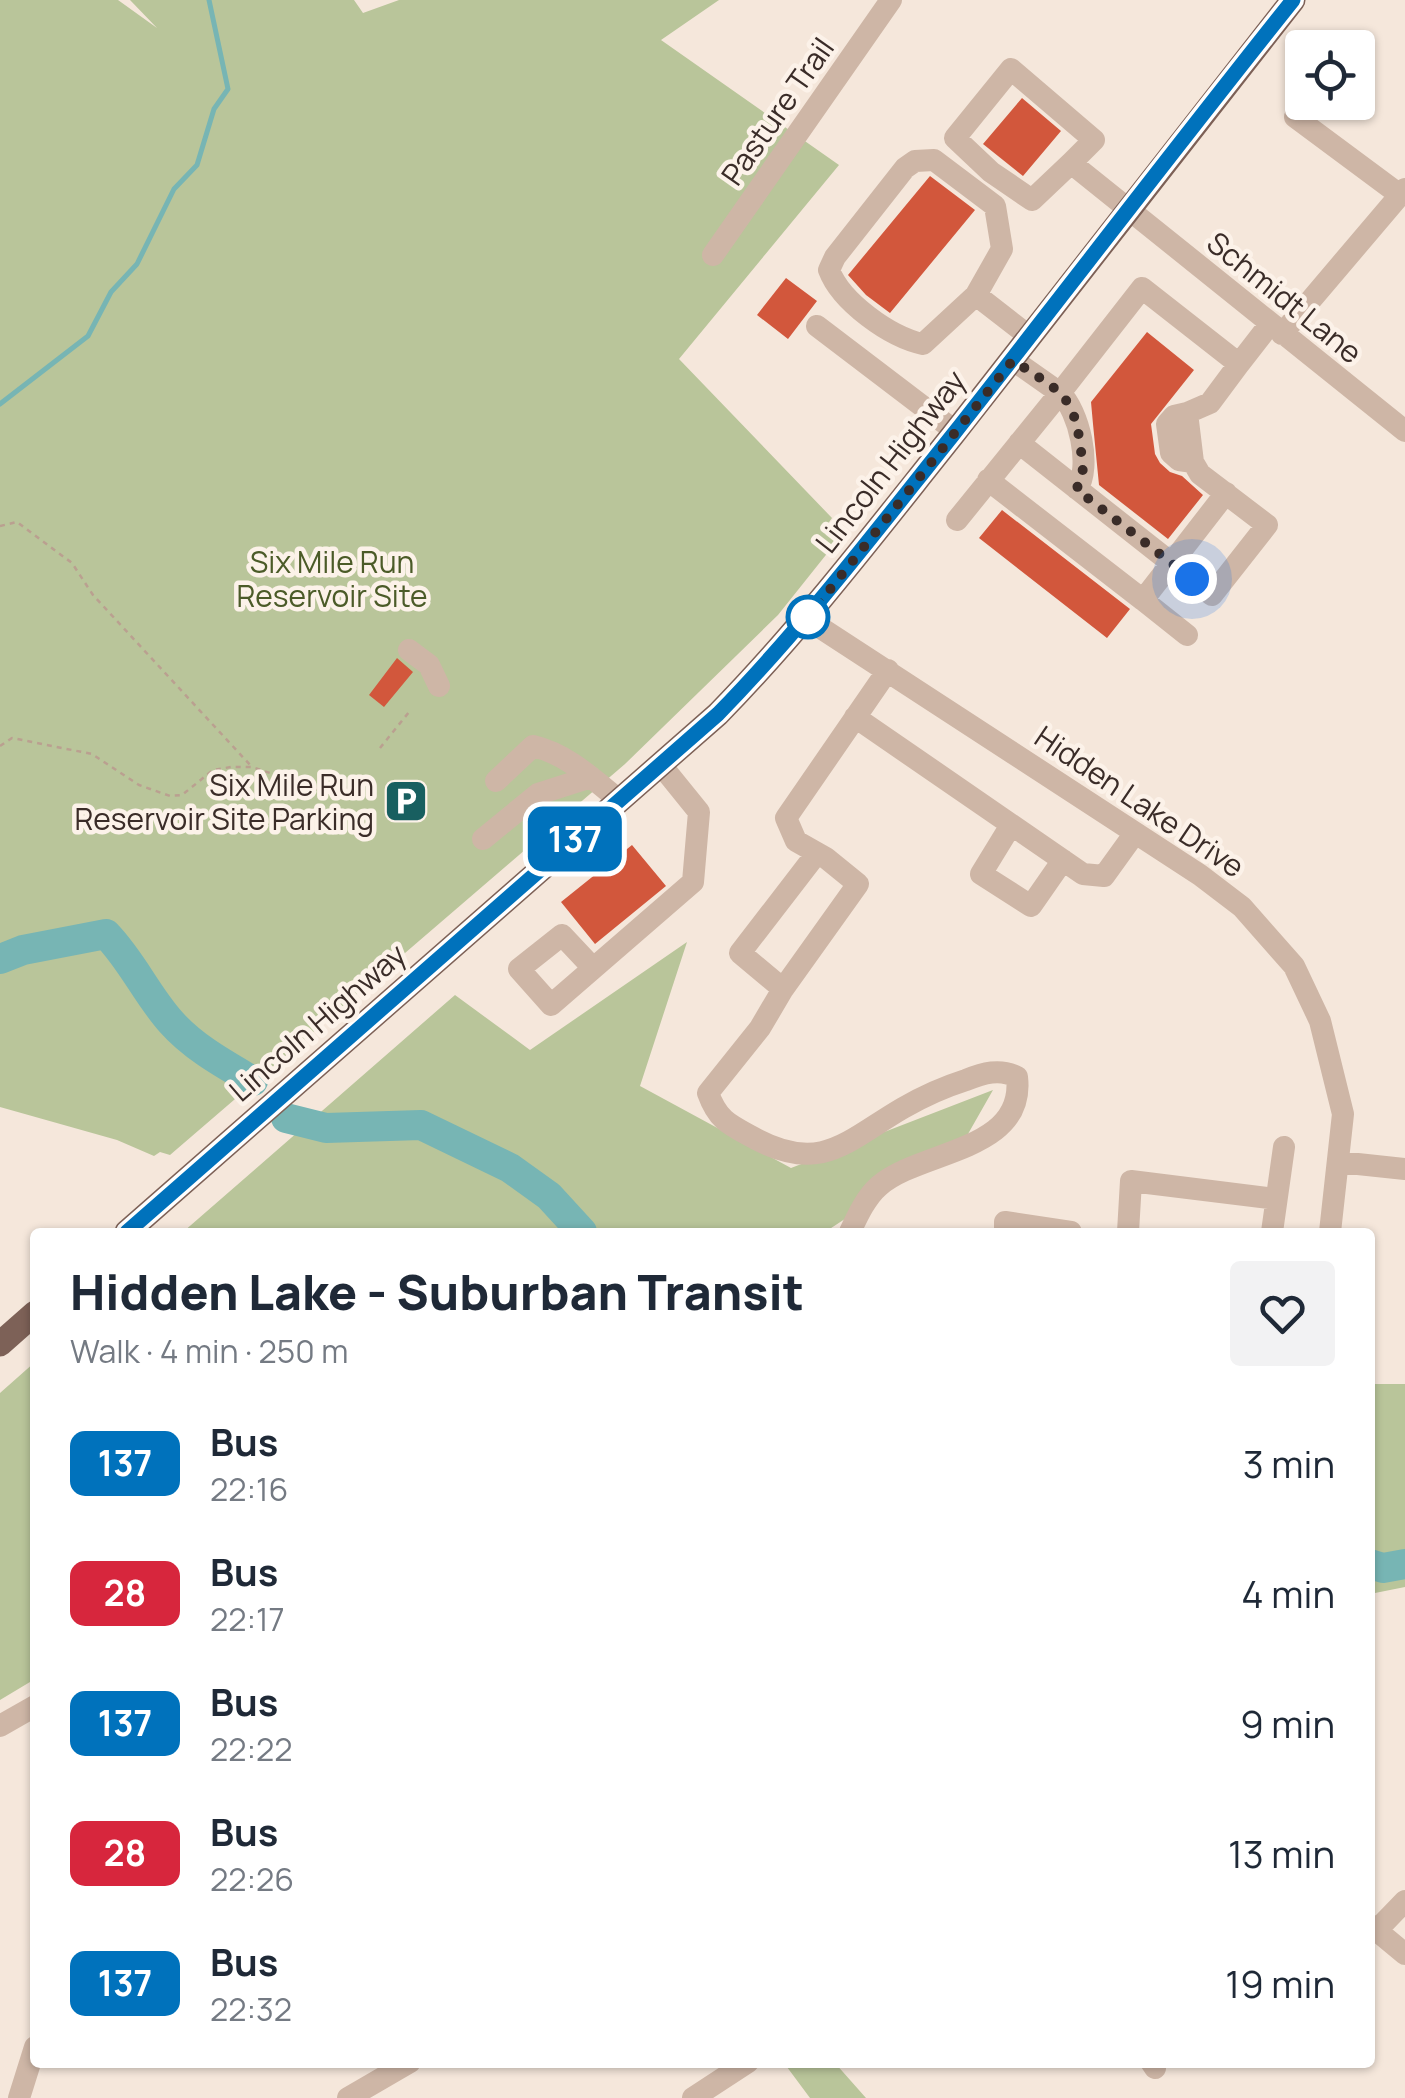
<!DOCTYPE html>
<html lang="en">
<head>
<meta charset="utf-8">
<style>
	body { margin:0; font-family:Manrope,sans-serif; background:#f2f2f3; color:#1f2937; height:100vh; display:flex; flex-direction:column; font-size:38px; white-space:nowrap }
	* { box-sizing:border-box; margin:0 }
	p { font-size:32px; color:#747a83 }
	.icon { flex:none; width:55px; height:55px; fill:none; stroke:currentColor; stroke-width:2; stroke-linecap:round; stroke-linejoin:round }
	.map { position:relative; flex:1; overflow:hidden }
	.sheet { position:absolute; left:30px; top:1228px; width:1345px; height:840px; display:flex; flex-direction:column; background:#fff; border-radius:10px; box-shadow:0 2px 8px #0004 }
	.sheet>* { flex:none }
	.badge { padding:0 20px; border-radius:15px; font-size:35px; line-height:65px }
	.tools { position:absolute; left:1285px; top:30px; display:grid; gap:20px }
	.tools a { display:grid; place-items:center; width:90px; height:90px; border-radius:10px; background:#fff; box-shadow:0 2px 8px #0004; font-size:50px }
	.you { position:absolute; width:50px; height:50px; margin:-25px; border:8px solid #fff; border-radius:50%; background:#1a73e8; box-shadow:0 0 0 15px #1a73e833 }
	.map>.badge { position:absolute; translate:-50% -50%; box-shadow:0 0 0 5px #fff }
	.round { display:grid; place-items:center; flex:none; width:105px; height:105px; border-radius:10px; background:#f2f2f3 }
	.overview { display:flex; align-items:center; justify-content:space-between; height:170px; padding:0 40px }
	h1 { font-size:48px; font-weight:800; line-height:75px }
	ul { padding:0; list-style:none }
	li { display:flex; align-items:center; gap:30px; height:130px; padding:0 40px }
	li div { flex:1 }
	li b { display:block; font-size:38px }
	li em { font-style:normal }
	li .badge { min-width:110px; font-weight:700; text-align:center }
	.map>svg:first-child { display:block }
</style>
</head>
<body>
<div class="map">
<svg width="1405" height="2098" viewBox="0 0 1405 2098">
	<rect width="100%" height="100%" fill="#f5e7db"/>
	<path fill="#b9c59a" d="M0,0H118L157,28L130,0H354L363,13L399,0H719L661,40L839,165L679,359L832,518L827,525L841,536L778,615L625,764L170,1155L160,1152L154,1156L117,1140L0,1107Z
		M687,942L640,1086L791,1168L993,1090L964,1141L825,1232H183L455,995L530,1050Z
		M35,1362V1679L0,1700V1393Z
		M1370,1384H1405V1587L1370,1594Z
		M784,2063H835L866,2098H810Z"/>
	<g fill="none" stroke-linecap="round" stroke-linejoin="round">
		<path stroke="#77b5b4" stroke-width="5" d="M0,404L88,336L111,292L137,264L174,189L197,165L214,109L228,89L209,0"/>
		<path stroke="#77b5b4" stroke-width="30" d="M0,959L23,950L106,934C133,962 146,994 171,1022C193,1047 224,1064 253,1081
			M286,1118L326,1128L421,1125L510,1168L549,1196L582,1232
			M1370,1564L1383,1568L1405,1564"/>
	</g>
	<path fill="#d2573c" d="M1022,98L1061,131L1023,176L983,144Z
		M930,176L975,210L890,313L866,295L848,275Z
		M786,278L817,301L788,339L757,315Z
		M1147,332L1194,370L1151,424L1155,454L1160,463L1170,472L1182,476L1203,495L1168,539L1099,485L1093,424L1091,402Z
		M1002,510L1130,609L1107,638L979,538Z
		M397,658L413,672L384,707L369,695Z
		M632,845L666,886L595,944L561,902Z"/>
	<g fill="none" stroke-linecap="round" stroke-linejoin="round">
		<path stroke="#baa090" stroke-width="2.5" stroke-dasharray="5 5" stroke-linecap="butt" d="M0,526L17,522L72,563L93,595L252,767
			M0,746L12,738L92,754L139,785L170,796L182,795L213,770L231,767H252L318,789L357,787
			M380,748L409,712"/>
		<path stroke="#ceb6a6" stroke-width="22" d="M1295,117L1400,195
			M1071,163L1094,140L1011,69L955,138L991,172L1032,200L1071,163L1405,431
			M713,255L891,0
			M976,295L1002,249L995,206L934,160L915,161L905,168L835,257L829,270C841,302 890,337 923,344L976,295L1030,337
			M817,326L955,431
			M1282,334L1405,189
			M1013,360L1060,393L1142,288L1239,364L1270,324
			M1187,413L1174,416L1167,424L1171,453L1179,460L1193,462
			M1019,443L1212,595L1267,525L1200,474L1193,462L1187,413L1210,403L1239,364
			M988,480L1143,600L1226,493
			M957,520L1060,393C1079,411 1092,467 1077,489
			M1143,600L1187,635
			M807,619L1200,875L1242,907L1294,966L1320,1021L1343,1114L1330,1232
			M409,650L429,665L439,686
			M855,717L1083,874L1104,876L1135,833
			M496,781L533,746C567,754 593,779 619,800
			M1011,825L981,874L1031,906L1063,860
			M483,839L538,794L591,777
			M593,968L562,935L519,969L551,1005L693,882L699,812L661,765
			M783,989L740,953L817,853
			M1339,1162L1405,1169
			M850,1232C857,1217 866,1197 879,1186C920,1150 1026,1152 1017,1077C1000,1068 983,1073 966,1080C944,1087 922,1097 903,1108C848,1140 822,1174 756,1139C730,1125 718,1121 708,1093L760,1028L783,989L858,884L826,858L796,841L786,818L888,670
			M1005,1232V1222L1071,1232
			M1128,1232L1131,1181L1276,1199
			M1272,1232L1284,1147
			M0,1726L35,1706
			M1370,1925L1405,1954
			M1376,1931L1405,1901
			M1151,2062L1155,2068
			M19,2098L35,2047
			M348,2098L410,2062
			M693,2098L748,2062"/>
		<path stroke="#7d6157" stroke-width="25" d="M127,1232L718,714C803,627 876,531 952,436C1066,291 1179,145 1293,0
			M0,1344L35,1313"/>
	</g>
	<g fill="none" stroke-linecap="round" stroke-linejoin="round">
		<g stroke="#fff" stroke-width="22">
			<path id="line" d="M127,1232L718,714C803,627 876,531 952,436C1066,291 1178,144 1293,0"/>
		</g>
		<use href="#line" stroke="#0072bc" stroke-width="15"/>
		<path stroke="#3a2c28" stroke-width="10" stroke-dasharray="0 18" d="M808,617L1013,360C1059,392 1074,391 1081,451C1083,465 1085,477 1076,489L1192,579"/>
	</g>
	<defs>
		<g id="parking-square" transform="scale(2.25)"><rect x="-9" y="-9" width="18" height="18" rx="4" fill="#185f60" stroke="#fcf2e9"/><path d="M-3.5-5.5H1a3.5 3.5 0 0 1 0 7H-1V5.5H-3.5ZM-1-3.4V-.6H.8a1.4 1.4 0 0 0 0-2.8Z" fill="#fff"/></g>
	</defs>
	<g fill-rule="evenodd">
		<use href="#parking-square" x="406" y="801"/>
	</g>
	<circle fill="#fff" stroke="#0072bc" stroke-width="5" cx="808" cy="617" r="20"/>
	<g text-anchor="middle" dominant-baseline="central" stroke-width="9" stroke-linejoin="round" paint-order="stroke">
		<g font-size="30" fill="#3a2c28" stroke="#fcf2e9">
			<text transform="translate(777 111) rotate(-55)">Pasture Trail</text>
			<text transform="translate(1285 297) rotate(39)">Schmidt Lane</text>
			<text transform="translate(890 461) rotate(-52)">Lincoln Highway</text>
			<text transform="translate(1140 801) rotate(34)">Hidden Lake Drive</text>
			<text transform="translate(317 1022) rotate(-41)">Lincoln Highway</text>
		</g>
		<g font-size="30" fill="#4b5b28" stroke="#fcf2e9">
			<text x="332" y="561">Six Mile Run<tspan x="332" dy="34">Reservoir Site</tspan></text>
		</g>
		<g font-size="30" fill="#3a2c28" stroke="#fcf2e9" text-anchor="end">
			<text x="374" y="784">Six Mile Run<tspan x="374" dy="34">Reservoir Site Parking</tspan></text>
		</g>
	</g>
</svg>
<div class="tools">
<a><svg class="icon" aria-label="locate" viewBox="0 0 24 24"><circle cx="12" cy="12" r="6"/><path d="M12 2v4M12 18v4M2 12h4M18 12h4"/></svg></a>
</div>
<div class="you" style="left:1192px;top:579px"></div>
<b class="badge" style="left:575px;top:839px;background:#0072bc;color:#fff">137</b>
<section class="sheet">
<div class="overview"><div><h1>Hidden Lake - Suburban Transit</h1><p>Walk · 4 min · 250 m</p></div><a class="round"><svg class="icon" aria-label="heart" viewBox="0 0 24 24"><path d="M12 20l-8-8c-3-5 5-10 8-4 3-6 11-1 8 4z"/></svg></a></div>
<ul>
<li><span class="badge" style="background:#0072bc;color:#fff">137</span><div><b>Bus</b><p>22:16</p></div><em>3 min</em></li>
<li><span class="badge" style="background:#d7263d;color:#fff">28</span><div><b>Bus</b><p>22:17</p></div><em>4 min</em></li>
<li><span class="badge" style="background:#0072bc;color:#fff">137</span><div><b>Bus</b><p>22:22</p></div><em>9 min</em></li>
<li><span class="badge" style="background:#d7263d;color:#fff">28</span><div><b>Bus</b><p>22:26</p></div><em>13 min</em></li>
<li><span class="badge" style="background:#0072bc;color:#fff">137</span><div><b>Bus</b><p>22:32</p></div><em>19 min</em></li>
</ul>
</section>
</div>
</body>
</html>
